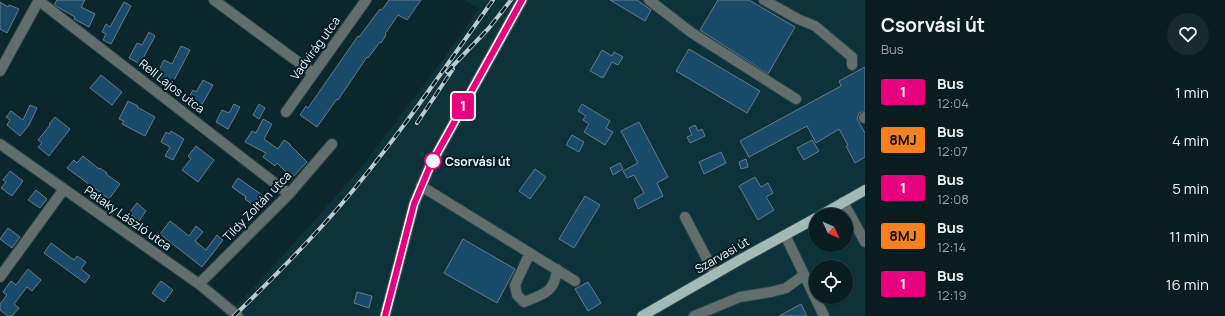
<!DOCTYPE html>
<html lang="en">
<head>
<meta charset="utf-8">
<style>
	body { margin:0; font-family:Manrope,sans-serif; background:#172a2e; color:#f1f3f6; height:100vh; display:flex; flex-direction:column; font-size:15px; white-space:nowrap }
	* { box-sizing:border-box; margin:0 }
	p { font-size:13px; color:#99a2a5 }
	.icon { flex:none; width:22px; height:22px; fill:none; stroke:currentColor; stroke-width:2; stroke-linecap:round; stroke-linejoin:round }
	.map { position:relative; flex:1; overflow:hidden }
	.sheet { display:flex; flex-direction:column; background:#091d21; width:360px }
	.sheet>* { flex:none }
	.badge { padding:0 8px; border-radius:3px; font-size:14px; line-height:26px }
	.needle { width:26px; rotate:135deg }
	.buttons { position:absolute; left:809px; top:208px; display:grid; gap:8px }
	.buttons a { display:grid; place-items:center; width:44px; height:44px; border-radius:50%; background:#091d21; box-shadow:0 1px 3px #0004,0 0 0 1px #293b3f; font-size:20px }
	.map>.badge { position:absolute; translate:-50% -50%; box-shadow:0 0 0 2px #fff }
	.round { display:grid; place-items:center; flex:none; width:42px; height:42px; border-radius:21px; background:#172a2e }
	.overview { display:flex; align-items:center; justify-content:space-between; height:68px; padding:0 16px }
	h1 { font-size:19px; font-weight:700; line-height:30px }
	ul { padding:0; list-style:none }
	li { display:flex; align-items:center; gap:12px; height:48px; padding:0 16px }
	li div { flex:1 }
	li b { display:block; font-size:15px }
	li em { font-style:normal }
	li .badge { min-width:44px; font-weight:700; text-align:center }
	main { display:flex; flex:1; min-height:0 }
	.map>svg:first-child { display:block }
</style>
</head>
<body>
<main>
<div class="map">
<svg width="865" height="316" viewBox="0 0 865 316">
	<rect width="100%" height="100%" fill="#0c272c"/>
	<path fill="#0c333a" fill-rule="evenodd" d="M465,0H865V316H226L278,261L360,169L425,84L479,9ZM816,215H846V245H816ZM816,267H846V297H816Z"/>
	<path fill="#1b4b6a" stroke="#667a89" d="M57,0H85L81,7L95,14L89,27L74,19L75,17L54,5Z
		M389,0H421L407,20L398,15L385,34L386,35L381,43L380,42L368,58L367,57L338,100L337,99L317,127L300,115L306,106L308,108L358,36L359,37L380,9L382,10Z
		M610,0H637L651,10L645,21Z
		M718,0H749L795,27L768,74L700,30Z
		M0,2L8,7L9,5L19,9L7,33L0,29Z
		M124,2L131,6L111,44L103,40L106,34L102,32L106,24L110,27Z
		M149,32L155,36L140,64L129,58L137,43L142,45Z
		M181,46L190,50L171,86L155,78L164,60L172,64Z
		M689,49L760,91L747,113L676,71Z
		M602,50L612,56L614,52L623,57L618,65L612,62L603,78L590,71Z
		M865,67V111L859,113L857,119L865,133V157L855,163L846,146L848,145L839,129L816,143L807,126L749,157L740,141L841,86L839,81Z
		M101,75L122,92L112,105L90,88Z
		M203,80L213,85L200,108L187,101L193,90L196,92Z
		M128,101L138,106L137,107L155,117L145,136L122,124L124,121L119,119Z
		M234,104L240,107L228,129L216,122L222,110L229,113Z
		M259,104L265,108L259,119L253,115Z
		M582,104L610,121L606,128L613,132L605,145L584,132L589,124L583,120L586,116L578,111Z
		M30,105L37,108L29,125L20,136L7,125L10,120L6,117L11,111L23,120Z
		M55,117L70,129L49,156L38,147L42,143L38,140L50,125L49,124Z
		M263,119L272,124L264,139L278,149L284,140L290,144V145L307,162L292,178L277,163L275,166L263,157L266,153L245,142L252,131L256,133Z
		M639,122L668,177L657,183L663,196L638,209L634,199L644,193L634,175L627,178L623,171L638,163L621,131Z
		M695,125L698,131L702,129L705,136L690,143L687,137L692,135L689,128Z
		M171,131L184,139L173,160L165,156L170,147L161,142L166,132L169,134Z
		M572,135L584,142L579,152L566,145Z
		M812,140L819,151L804,160L797,148Z
		M196,146L214,160L198,182L182,170L191,159L188,156Z
		M721,152L726,163L704,174L699,162Z
		M83,156L99,169L100,168L107,173L106,174L120,184L109,199L67,168L74,160L77,163Z
		M746,159L748,167L741,169L739,162Z
		M620,163L623,169L613,175L610,168Z
		M535,169L546,177L530,199L519,191Z
		M10,171L23,181L12,196L1,188L6,182L3,180Z
		M755,177L761,187L768,183L773,193L766,197L774,210L758,220L739,186Z
		M238,178L265,197L257,208L245,199L246,197L232,187Z
		M36,190L47,199L40,208L28,200Z
		M585,196L600,205L574,248L559,239Z
		M137,203L146,211L139,221L129,213Z
		M170,221L189,236L196,226L203,232L195,241L206,250L217,235L223,240L202,267L160,234Z
		M8,228L20,237L12,248L0,239Z
		M463,239L515,269L497,303L444,273Z
		M51,243L74,260L77,256L86,262L81,269L90,276L85,283L44,253Z
		M28,269L41,280L32,291L27,287L14,304L19,308L12,316H8L0,310V304L7,295L3,292L11,281L16,285Z
		M161,281L173,290L164,302L152,293Z
		M588,282L601,303L588,311L575,289Z
		M357,292L372,296L369,308L354,303Z
		M801,304L807,316H779Z"/>
	<g fill="none" stroke-linecap="round" stroke-linejoin="round">
		<g stroke="#2b4449" stroke-width="12">
			<path id="minor" d="M38,0L289,194
				M214,0L313,73
				M649,0L692,33L796,99
				M764,0L798,19L815,26L852,57V65
				M0,71L39,0
				M286,112L366,0
				M864,118L865,117
				M0,144L199,284L238,316
				M421,186L575,281
				M843,202L865,242
				M685,217L715,274
				M785,235L824,316
				M530,253L515,285L517,295L524,302C544,294 555,292 557,269
				M0,277L64,189
				M199,284L289,194L332,144
				M385,316L414,204L430,166L522,0
				M694,316L740,297L771,292L786,288L804,275"/>
		</g>
		<g stroke="#2b4449" stroke-width="12">
			<path id="major" d="M821,215L865,190
				M642,316L743,258L816,218"/>
		</g>
		<use href="#minor" stroke="#626e6c" stroke-width="10"/>
		<use href="#major" stroke="#a1bbb6" stroke-width="10"/>
		<g stroke="#bbccd0" stroke-width="4">
			<path id="rail" d="M447,72L489,28L511,0
				M417,123L453,69
				M234,316C270,281 306,245 339,207C395,142 443,70 493,0"/>
		</g>
		<use href="#rail" stroke="#031d22" stroke-width="2.5" stroke-dasharray="8" stroke-linecap="butt"/>
	</g>
	<g fill="none" stroke-linecap="round" stroke-linejoin="round">
		<g stroke="#fff" stroke-width="9">
			<path id="line" d="M385,316L414,204L430,166L522,0"/>
		</g>
		<use href="#line" stroke="#e6007e" stroke-width="6"/>
	</g>
	<circle fill="#fff" stroke="#e6007e" stroke-width="2" cx="433" cy="161" r="8"/>
	<g text-anchor="middle" dominant-baseline="central" stroke-width="4" stroke-linejoin="round" paint-order="stroke">
		<g font-size="12" fill="#e9f8fc" stroke="#031d22">
			<text transform="translate(315 48) rotate(-54)">Vadvirág utca</text>
			<text transform="translate(172 86) rotate(38)">Rell Lajos utca</text>
			<text transform="translate(257 206) rotate(-46)">Tildy Zoltán utca</text>
			<text transform="translate(128 218) rotate(35)">Pataky László utca</text>
			<text transform="translate(722 255) rotate(-30)">Szarvasi út</text>
		</g>
		<g font-size="12" font-weight="bold" fill="#e9f8fc" stroke="#031d22" text-anchor="start">
			<text x="445" y="161">Csorvási út</text>
		</g>
	</g>
</svg>
<div class="buttons">
<a><svg class="needle" viewBox="-14 -14 28 28"><path d="M0-13l5 13h-10z" fill="#e53935"/><path d="M0 13l5-13h-10z" fill="#99a2a5"/></svg></a>
<a><svg class="icon" aria-label="locate" viewBox="0 0 24 24"><circle cx="12" cy="12" r="6"/><path d="M12 2v4M12 18v4M2 12h4M18 12h4"/></svg></a>
</div>
<b class="badge" style="left:463px;top:106px;background:#e6007e;color:#fff">1</b>
</div>
<section class="sheet">
<div class="overview"><div><h1>Csorvási út</h1><p>Bus</p></div><a class="round"><svg class="icon" aria-label="heart" viewBox="0 0 24 24"><path d="M12 20l-8-8c-3-5 5-10 8-4 3-6 11-1 8 4z"/></svg></a></div>
<ul>
<li><span class="badge" style="background:#e6007e;color:#fff">1</span><div><b>Bus</b><p>12:04</p></div><em>1 min</em></li>
<li><span class="badge" style="background:#f58220;color:#111">8MJ</span><div><b>Bus</b><p>12:07</p></div><em>4 min</em></li>
<li><span class="badge" style="background:#e6007e;color:#fff">1</span><div><b>Bus</b><p>12:08</p></div><em>5 min</em></li>
<li><span class="badge" style="background:#f58220;color:#111">8MJ</span><div><b>Bus</b><p>12:14</p></div><em>11 min</em></li>
<li><span class="badge" style="background:#e6007e;color:#fff">1</span><div><b>Bus</b><p>12:19</p></div><em>16 min</em></li>
</ul>
</section>
</main>
</body>
</html>
